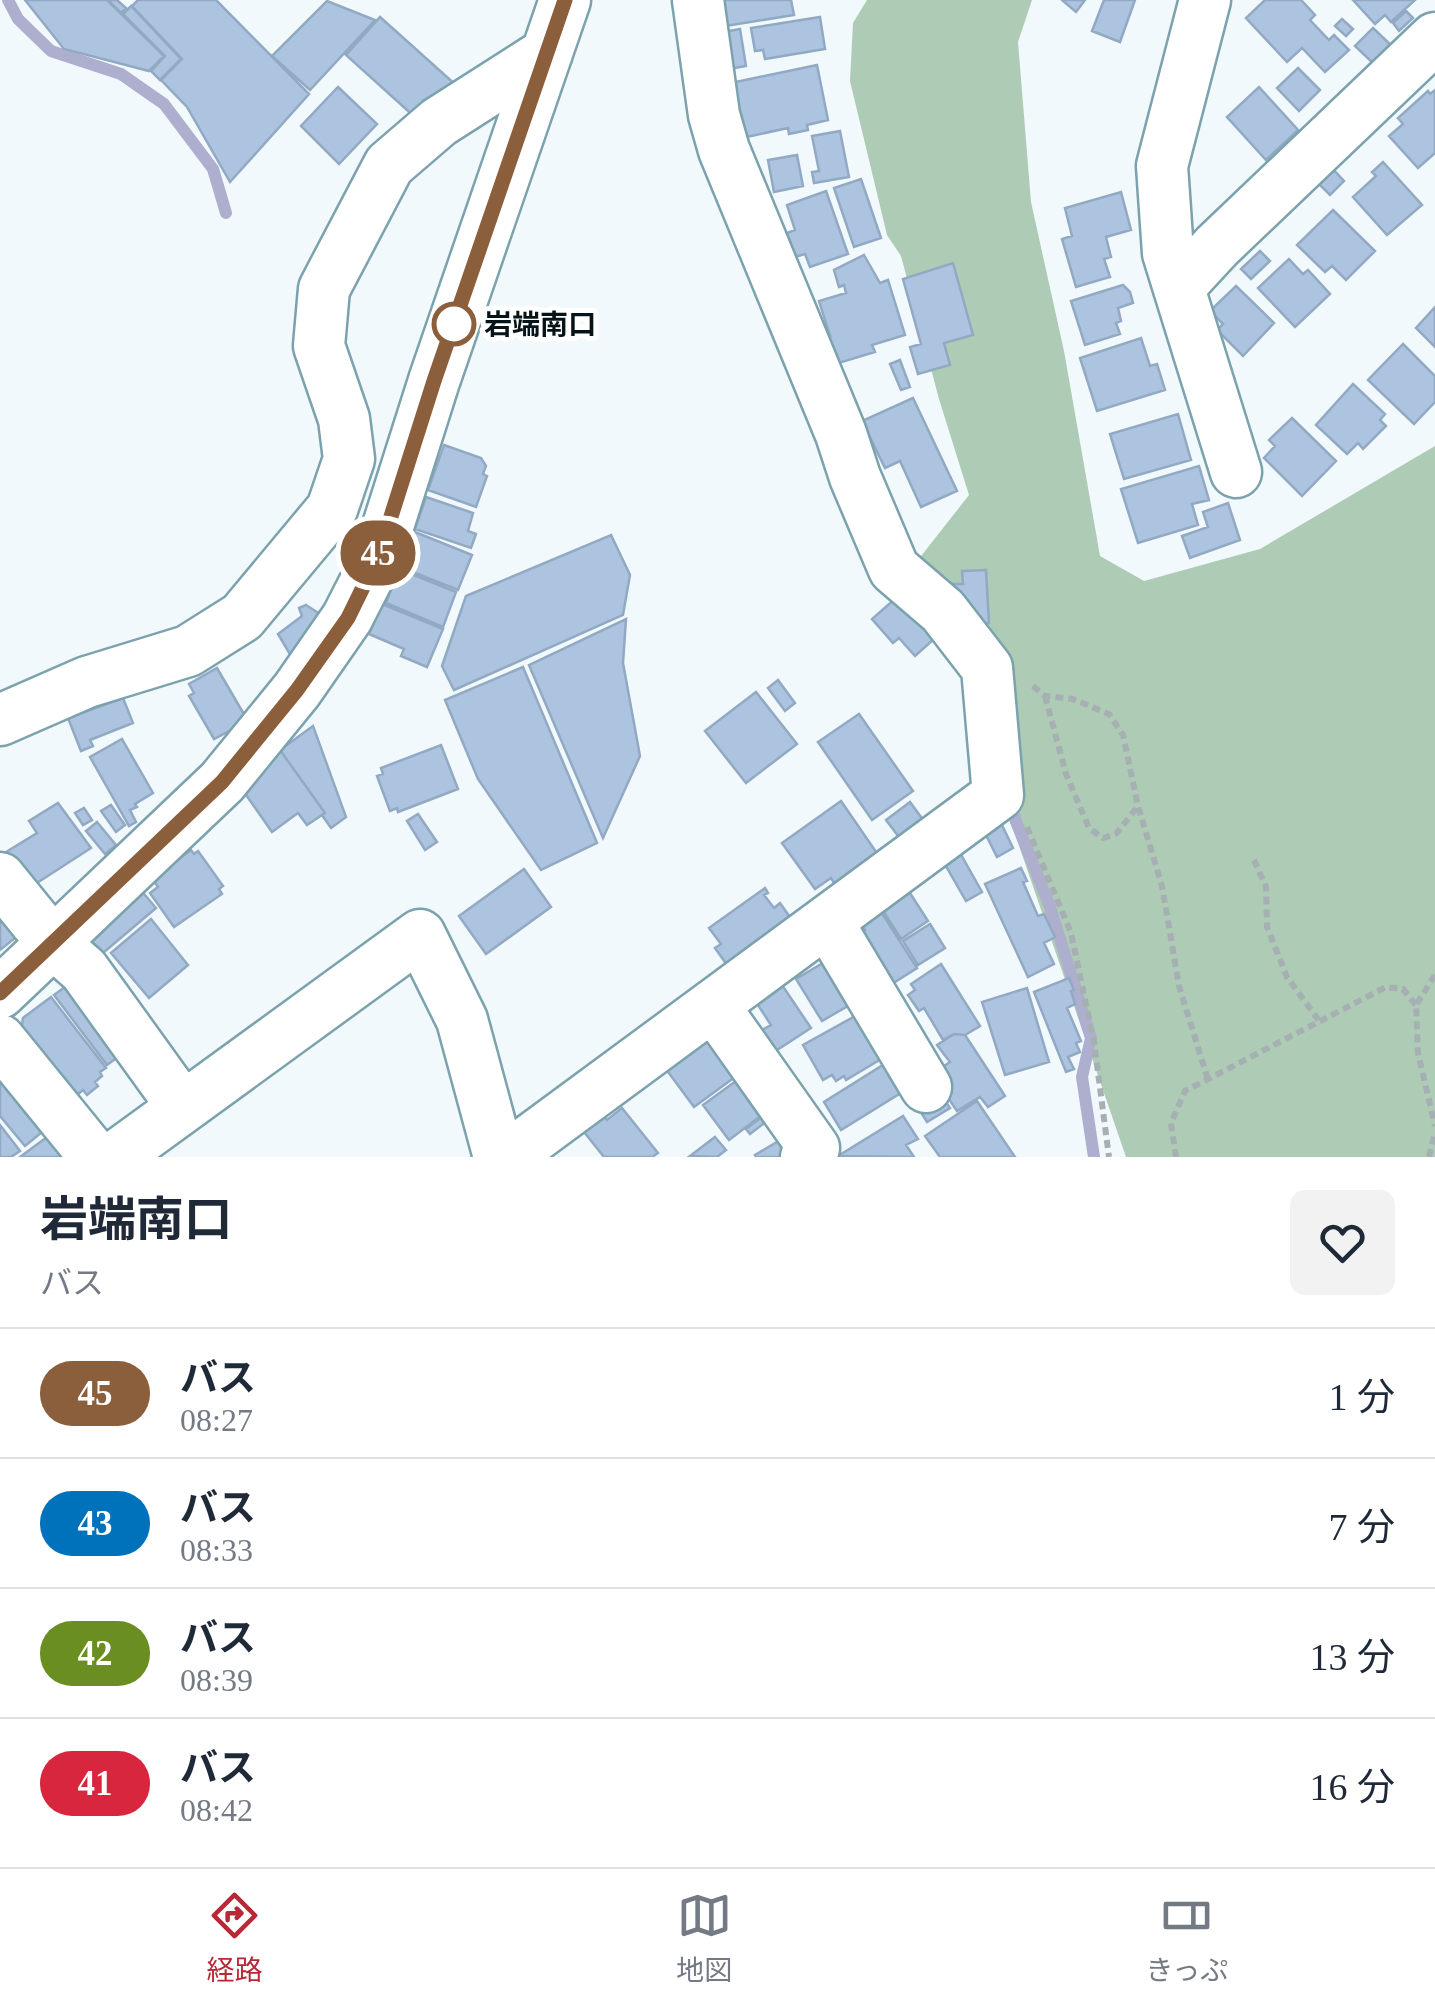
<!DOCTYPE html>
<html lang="ja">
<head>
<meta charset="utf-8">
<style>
	body { margin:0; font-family:"Times New Roman","Noto Sans JP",serif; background:#f2f2f3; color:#1f2937; height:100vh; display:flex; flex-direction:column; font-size:38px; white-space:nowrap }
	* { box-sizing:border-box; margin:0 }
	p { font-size:32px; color:#747a83 }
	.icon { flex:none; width:55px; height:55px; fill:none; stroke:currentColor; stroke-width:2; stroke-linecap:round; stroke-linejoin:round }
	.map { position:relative; height:1157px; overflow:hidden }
	.details { display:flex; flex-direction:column; background:#fff; flex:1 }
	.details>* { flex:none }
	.badge { padding:0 20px; border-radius:32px; font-size:35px; line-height:65px }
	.map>.badge { position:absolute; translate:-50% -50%; box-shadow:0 0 0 5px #fff }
	.round { display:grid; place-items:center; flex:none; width:105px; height:105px; border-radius:15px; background:#f2f2f3 }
	.summary { display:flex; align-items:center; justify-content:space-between; height:170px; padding:0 40px }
	h1 { font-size:48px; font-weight:700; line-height:75px }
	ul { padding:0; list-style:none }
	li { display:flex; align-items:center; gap:30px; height:130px; padding:0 40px; border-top:2px solid #e0e1e3 }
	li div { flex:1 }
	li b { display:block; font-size:38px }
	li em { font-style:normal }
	li .badge { min-width:110px; font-weight:700; text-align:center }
	.dock { display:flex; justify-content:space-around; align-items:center; height:140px; border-top:2px solid #e0e1e3; background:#fff; font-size:28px; color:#747a83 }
	.dock a { display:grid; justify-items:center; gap:5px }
	.dock .current { color:#b92837 }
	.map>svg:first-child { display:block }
</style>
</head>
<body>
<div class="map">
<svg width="1435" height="1157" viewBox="0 0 1435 1157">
	<rect width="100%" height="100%" fill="#f1f9fc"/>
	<path fill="#adcbb5" d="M867,0H1032L1018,42L1031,202L1064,351L1100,556L1144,581L1260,549L1435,446V1157H1126L1004,802L994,676L918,560L969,495L939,399L901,256L887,235L850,81L853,23Z"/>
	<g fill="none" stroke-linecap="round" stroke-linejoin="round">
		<path stroke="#aeafce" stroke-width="12" d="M8,0L18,19L51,51L121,74L164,104L213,169L226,213
			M1012,805L1015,819L1050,907L1091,1038L1082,1077L1094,1157"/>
	</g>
	<path fill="#acc4df" stroke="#92a9c3" stroke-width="2.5" d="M25,0H107L164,56L149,71L64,49Z
		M108,0H117L126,8L121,13Z
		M138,0H216L309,94L230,182L187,107L161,80L182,59L132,6Z
		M708,0H791L794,15L713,28Z
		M1062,0H1085L1076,12Z
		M1104,0H1135L1120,42L1092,31Z
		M1265,0H1301L1315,15L1310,20L1329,40L1334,35L1349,50L1325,72L1302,48L1287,62L1246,18Z
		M1353,0H1415L1391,22L1385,15L1375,24Z
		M327,1L375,20L310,90L272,56Z
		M131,6L181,59L160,80L151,71L165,56L123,14Z
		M1406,11L1413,18L1399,31L1393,23Z
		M380,17L457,86L417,119L346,55Z
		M820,17L825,49L765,59L763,50L755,51L751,28Z
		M1342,19L1353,29L1346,36L1335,26Z
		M1373,28L1394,48L1376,66L1355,46Z
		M740,29L746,66L718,71L712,34Z
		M817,65L828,120L807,125L808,130L789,134L788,128L742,138L731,83Z
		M1298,68L1320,90L1299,111L1277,88Z
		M338,87L377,124L339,164L301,126Z
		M1259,87L1298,130L1266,160L1227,117Z
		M1435,90V153L1418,168L1389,136L1403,124L1398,118L1428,91L1430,94Z
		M840,131L849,177L814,183L812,172L819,171L812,136Z
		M797,155L803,186L774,192L768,160Z
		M1383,162L1422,205L1387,235L1353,197L1376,176L1372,172Z
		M1330,166L1344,181L1330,195L1315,180Z
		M861,179L881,238L854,247L834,188Z
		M826,191L848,254L810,267L805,254L795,257L787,233L795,230L787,205Z
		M1121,192L1131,230L1106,237L1111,257L1104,259L1110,277L1076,287L1062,239L1072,236L1065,208Z
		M1333,210L1375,251L1346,280L1332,266L1325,272L1297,245Z
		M1260,251L1270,261L1251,279L1241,269Z
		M864,255L880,283L888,280L905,335L872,345L875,352L832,365L824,338L830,336L819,301L846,293L844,285L839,287L834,270Z
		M1289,259L1303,274L1308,270L1330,294L1295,327L1258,288Z
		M953,263L973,335L944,343L950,365L918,374L910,347L921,344L903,279Z
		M1123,285L1130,292L1133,303L1118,308L1121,321L1116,323L1120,334L1085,345L1071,301Z
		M1236,286L1274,323L1243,356L1217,330L1223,324L1210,311Z
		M1435,307V347L1416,328Z
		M1141,338L1150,366L1157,364L1165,390L1097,411L1080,358Z
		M1403,344L1435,376V402L1414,424L1368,380Z
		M900,360L910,387L901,390L890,364Z
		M1353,384L1385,414L1380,420L1386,426L1363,449L1358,443L1347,454L1316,425Z
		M913,398L957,491L921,507L900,461L885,468L862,421Z
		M1178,414L1191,460L1124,479L1110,434Z
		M1292,418L1336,461L1302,496L1264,458L1275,446L1269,440Z
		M444,445L481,458L486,466L483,474L487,476L476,507L428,490Z
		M1199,466L1209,500L1192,504L1198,525L1138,543L1121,489Z
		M426,497L473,513L468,531L476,534L471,548L415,529Z
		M1228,503L1240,540L1190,558L1182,536L1208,527L1203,512Z
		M415,532L472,555L458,590L400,567Z
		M611,535L630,575L623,615L454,690L442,666L466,596Z
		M399,569L456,592L443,627L386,603Z
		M986,570L989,623L981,624L941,584H963L962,571Z
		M904,591L934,639L915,656L899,638L893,643L872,619Z
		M382,604L443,629L427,667L401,656L404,649L369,634Z
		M306,605L326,618L294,661L278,634L302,616L299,608Z
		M626,619L623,663L640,756L603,838L529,665Z
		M523,667L597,843L541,870L478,779L445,700Z
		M217,668L248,721L214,739L189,696L194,693L189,684Z
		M778,680L795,703L785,711L768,688Z
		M756,692L797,744L746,783L705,731Z
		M123,698L133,723L90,740L93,746L81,751L68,718Z
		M859,714L913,791L872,820L818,742Z
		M313,726L346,817L331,828L322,815L325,813L280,750Z
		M122,739L153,793L135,804L137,807L130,810L136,822L129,826L90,757Z
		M441,745L458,789L398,812L397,808L390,811L377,776L383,774L381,768Z
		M280,750L325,813L307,825L298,813L272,832L244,792Z
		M841,801L883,862L836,886L831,878L815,889L782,843Z
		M910,802L929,828L905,845L886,820Z
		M58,803L91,848L26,890L3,854L37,833L29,821Z
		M111,805L125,825L116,832L101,811Z
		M84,808L92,820L83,825L75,813Z
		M418,814L437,842L425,850L407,821Z
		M97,822L116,845L105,854L86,831Z
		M1001,823L1013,848L997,857L984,831Z
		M191,850L194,854L198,851L223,886L219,889L222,894L174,927L150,893L158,887L152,878Z
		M959,851L982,892L966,901L943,861Z
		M1021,868L1027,881L1023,882L1038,916L1044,914L1055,937L1044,943L1054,964L1028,977L985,884Z
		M524,869L551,907L486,954L459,916Z
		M139,888L156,908L90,964L73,945Z
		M765,888L768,893L764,895L774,908L780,903L797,927L730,969L715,948L721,944L709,928Z
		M908,890L928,921L901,939L880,906Z
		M0,903L25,930L0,950Z
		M878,907L917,968L887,987L855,936L865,930L859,920Z
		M151,919L188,965L149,998L111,953Z
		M930,924L945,948L918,965L903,941Z
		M828,960L853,1003L822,1021L796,979Z
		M941,964L980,1026L965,1035L954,1034L943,1040L924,1008L919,1011L908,995L915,990L911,984Z
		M77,978L130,1048L107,1065L54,995Z
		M1069,978L1074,990L1071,991L1075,1004L1067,1008L1081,1041L1076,1043L1080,1052L1068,1057L1074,1069L1066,1072L1034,992Z
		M782,985L811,1028L774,1052L760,1031L771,1025L756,1002Z
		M1027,988L1049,1062L1005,1075L982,1002Z
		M51,997L106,1068L100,1072L102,1076L95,1082L98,1086L87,1095L83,1090L72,1099L21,1032L23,1018Z
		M866,1010L891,1053L846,1080L844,1076L836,1081L832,1075L823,1080L803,1045Z
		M954,1034L965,1035L1005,1096L988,1107L980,1097L957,1111L932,1074L950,1062L937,1045Z
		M704,1035L735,1077L694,1107L663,1065Z
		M894,1058L912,1086L841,1130L824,1102Z
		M0,1069L48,1127L25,1146L0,1116Z
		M736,1081L762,1115L729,1140L703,1105Z
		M940,1093L950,1108L927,1122L919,1109Z
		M977,1101L1015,1157H940L925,1136Z
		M622,1108L658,1153L652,1157H604L584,1132L604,1116L607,1120Z
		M763,1116L767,1121L750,1134L746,1129Z
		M903,1116L918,1139L906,1145L914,1157L838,1156Z
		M0,1125L20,1151L11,1157H0Z
		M62,1126L86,1157H20Z
		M715,1137L726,1150L717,1157L690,1156Z
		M782,1139L793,1157H756L755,1155Z"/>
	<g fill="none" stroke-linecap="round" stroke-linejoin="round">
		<g stroke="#7ca2ae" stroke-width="55">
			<path id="street" d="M1205,0L1162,166L1168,253L1236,472
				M1180,286L1217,246L1435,38
				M0,720L87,682L188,651L242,617L332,509L349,459L344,419L319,346L324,289L389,165L439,122L547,53
				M0,878L52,942L84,970L182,1106
				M827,921L926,1087
				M0,993L222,782L297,690L347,618L370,573L388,526L434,381L565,0
				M713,1005L814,1148L806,1157
				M0,1040L95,1157
				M115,1157L420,935L462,1020L499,1157
				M507,1157L998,795L987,668L943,611L894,569L855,477L841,434L724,150L714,115L698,0"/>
		</g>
		<path stroke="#a6b0b3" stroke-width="6" stroke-dasharray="8 5" stroke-linecap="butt" d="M1033,686L1045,696L1073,699L1109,714L1123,735L1138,806L1162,886L1179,986L1208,1080
			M1045,696L1066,774L1089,828L1103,838L1116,834L1138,806
			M1027,827L1071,933L1094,1042L1109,1157
			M1254,860L1266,887L1267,927L1287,977L1319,1021
			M1435,975L1416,1005L1418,1053L1435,1126
			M1176,1157L1171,1123L1185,1091L1386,987L1403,989L1416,1005
			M1429,1157L1435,1133"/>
		<use href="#street" stroke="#fff" stroke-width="50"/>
	</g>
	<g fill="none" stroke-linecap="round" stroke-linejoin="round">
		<g stroke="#fff" stroke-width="22">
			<path id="line" d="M0,993L222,782L297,690L348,618L370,573L388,526L434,381L565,0"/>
		</g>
		<use href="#line" stroke="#8b5e3c" stroke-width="15"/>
	</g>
	<circle fill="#fff" stroke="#8b5e3c" stroke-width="5" cx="454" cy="324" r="20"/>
	<g text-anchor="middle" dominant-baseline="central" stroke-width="10" stroke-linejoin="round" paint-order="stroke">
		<g font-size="28" font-weight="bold" fill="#051418" stroke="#fff" text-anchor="start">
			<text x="484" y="324">岩端南口</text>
		</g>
	</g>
</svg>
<b class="badge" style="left:378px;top:553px;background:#8b5e3c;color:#fff">45</b>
</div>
<section class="details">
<div class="summary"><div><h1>岩端南口</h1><p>バス</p></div><a class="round"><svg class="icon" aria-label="heart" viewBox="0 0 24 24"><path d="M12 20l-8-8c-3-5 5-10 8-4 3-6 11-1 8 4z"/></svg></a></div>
<ul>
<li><span class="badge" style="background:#8b5e3c;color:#fff">45</span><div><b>バス</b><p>08:27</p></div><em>1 分</em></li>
<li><span class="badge" style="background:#0072bc;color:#fff">43</span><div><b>バス</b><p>08:33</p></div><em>7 分</em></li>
<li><span class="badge" style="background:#6b8e23;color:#fff">42</span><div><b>バス</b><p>08:39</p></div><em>13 分</em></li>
<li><span class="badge" style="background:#d7263d;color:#fff">41</span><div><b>バス</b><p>08:42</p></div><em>16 分</em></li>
</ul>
</section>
<nav class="dock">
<a class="current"><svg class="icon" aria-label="directions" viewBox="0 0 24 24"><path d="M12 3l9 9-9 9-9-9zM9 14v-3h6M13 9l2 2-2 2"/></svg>経路</a>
<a><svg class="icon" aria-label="map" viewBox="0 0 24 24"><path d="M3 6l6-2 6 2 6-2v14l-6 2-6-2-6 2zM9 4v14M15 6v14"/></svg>地図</a>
<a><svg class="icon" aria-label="tickets" viewBox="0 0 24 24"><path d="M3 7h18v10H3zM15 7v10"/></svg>きっぷ</a>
</nav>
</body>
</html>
